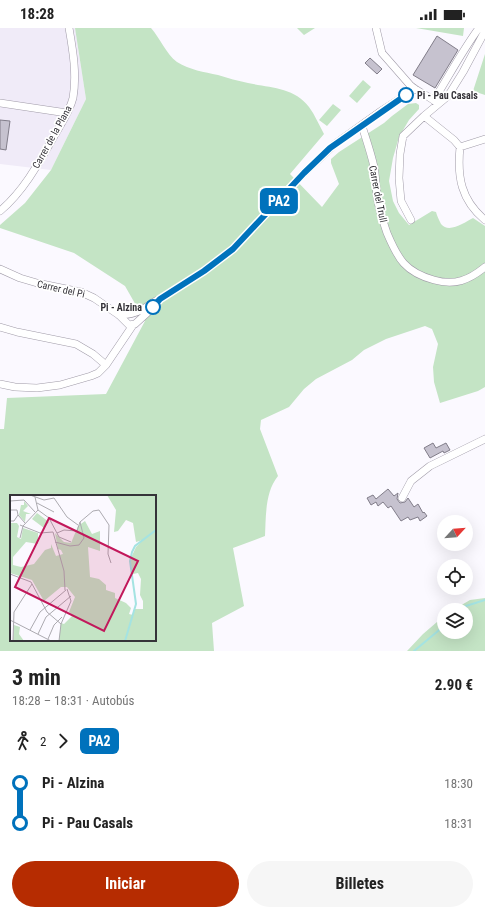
<!DOCTYPE html>
<html lang="es">
<head>
<meta charset="utf-8">
<style>
	body { margin:0; font-family:"Roboto Condensed",sans-serif; background:#f6f6f6; color:#222; height:100vh; display:flex; flex-direction:column; font-size:15px; white-space:nowrap }
	* { box-sizing:border-box; margin:0 }
	p { font-size:13px; color:#767676 }
	.icon { flex:none; width:22px; height:22px; fill:none; stroke:currentColor; stroke-width:2; stroke-linecap:round; stroke-linejoin:round }
	.map { position:relative; height:623px; overflow:hidden }
	.panel { display:flex; flex-direction:column; background:#fff; flex:1 }
	.panel>* { flex:none }
	.badge { padding:0 8px; border-radius:6px; font-size:14px; line-height:26px }
	.needle { width:26px; rotate:64deg }
	.tools { position:absolute; left:437px; top:487px; display:grid; gap:8px }
	.tools a { display:grid; place-items:center; width:36px; height:36px; border-radius:50%; background:#fff; box-shadow:0 4px 16px #0002; font-size:20px }
	.map>.badge { position:absolute; translate:-50% -50%; box-shadow:0 0 0 2px #fff }
	.legs { display:flex; align-items:center; gap:6px; height:44px; padding:0 12px; font-size:13px }
	.legs p { margin-inline-start:auto }
	.headline { display:flex; align-items:center; justify-content:space-between; height:68px; padding:0 12px }
	h1 { font-size:22px; font-weight:700; line-height:30px }
	.cta { display:flex; gap:8px; margin-top:auto; padding:8px 12px }
	.cta a { flex:1; height:46px; border-radius:24px; background:#b62c01; color:#fff; font-size:16px; font-weight:700; line-height:46px; text-align:center }
	.cta a+a { background:#f6f6f6; color:#222 }
	ul { padding:0 12px; list-style:none }
	li { display:flex; align-items:center; gap:14px; height:40px; font-size:15px }
	li i { display:grid; place-items:center; width:6px; height:100%; margin:0 5px; background:currentColor }
	li i::after { content:''; width:10px; height:10px; margin:-5px; border:3px solid; border-radius:50%; background:#fff }
	li p { margin-inline-start:auto }
	li:first-child i { background:linear-gradient(#0000 50%,currentColor 0) }
	li:last-child i { background:linear-gradient(currentColor 50%,#0000 0) }
	.status { display:flex; justify-content:space-between; align-items:center; height:28px; padding:0 20px; background:#fff; direction:ltr }
	.status svg { height:11px; fill:currentColor }
	.map>svg:first-child { display:block }
</style>
</head>
<body>
<div class="status"><b>18:28</b><svg viewBox="0 0 49 12"><path d="M0 12V9h3v3zM5 12V6h3v6zM10 12V3h3v9zM15 12V0h3v12zM26 1h20v11H26zM47 4h2v5h-2z"/></svg></div>
<div class="map">
<svg width="485" height="623" viewBox="0 0 485 623">
	<rect width="100%" height="100%" fill="#fbf9ff"/>
	<path fill="#f0ebf8" d="M0,0H75L86,71L51,142L0,136Z"/>
	<path fill="#c4e4c5" fill-rule="evenodd" d="M75,0H151C160,10 166,26 177,34C190,42 204,44 218,47C228,50 238,53 248,55C270,60 294,59 309,79C315,87 319,97 324,106L290,146L322,179L339,156L331,135V131L339,124L384,95L392,88L408,76L416,75L419,77V81L409,92L399,109L393,130L389,153L393,173L399,185L409,197L432,183L436,184C437,188 439,192 441,196C449,206 465,194 473,190L485,198V359L478,363L440,375L434,354L433,339L438,316L432,301L425,298L386,311L364,322L352,332L316,351L304,361L289,379L261,392L260,401L278,448C265,464 266,488 265,508L233,520L244,578L212,595L214,623H0V401H4L7,370L106,366L145,293L125,258L74,225L0,200V197L25,175L51,142L86,71ZM11,468H155V612H11Z
		M297,0H315L304,7Z
		M416,0H464L463,8Z
		M485,26V67L473,63Z
		M363,52L371,59L357,75L349,68Z
		M333,76L341,82L327,98L319,92Z
		M485,570V623H407L423,606L444,588V604H466V582H453L470,572Z"/>
	<g fill="none" stroke-linecap="round" stroke-linejoin="round">
		<path stroke="#a4e3e2" stroke-width="2" d="M461,582L466,578L485,572
			M414,623L444,598"/>
	</g>
	<path fill="#c6c2cf" stroke="#817d89" d="M437,8L458,22L435,60L413,47Z
		M370,30L382,41L377,46L365,35Z
		M0,92L10,93L6,122L0,121Z
		M433,415L436,420L446,415L450,422L444,425L443,423L430,430L424,420Z
		M388,461L394,468L398,465L397,471L400,475L405,474L408,470L414,479L418,476L423,485L424,484L427,488L420,493L418,489L410,492L408,489L401,493L391,478L388,480L383,474L378,478L376,474L371,477L367,470L373,467L376,471Z"/>
	<g fill="none" stroke-linecap="round" stroke-linejoin="round">
		<g stroke="#a09ba8" stroke-width="8">
			<path id="street" d="M376,0L382,25L410,57C419,65 430,68 438,76
				M434,72C449,48 462,23 479,0
				M0,75L67,85
				M424,88L454,112L460,119C457,149 461,172 485,192
				M362,98C366,111 371,125 374,139C376,149 376,159 377,169C379,182 383,193 387,205C398,231 405,244 434,252C455,258 469,252 485,239
				M460,119L485,111
				M0,183C25,162 41,131 57,103C63,93 70,82 73,70C77,47 73,23 69,0
				M411,192L401,173L399,150L400,126L403,108L424,88L448,68L463,44L485,3
				M0,241L20,250L37,255L81,264L94,270L119,287L129,297L135,296L157,276
				M119,287C127,287 134,286 141,282C148,279 153,273 160,271L204,243L233,221L304,145L335,116L381,83L415,61
				M0,299L17,304L76,316L93,326L106,337
				M0,356L15,359L37,360L60,357L91,348L98,345L106,337L133,297
				M402,470L411,453L430,438L485,411"/>
		</g>
		<use href="#street" stroke="#fff" stroke-width="7"/>
	</g>
	<g fill="none" stroke-linecap="round" stroke-linejoin="round">
		<g stroke="#fff" stroke-width="9">
			<path id="line-1" d="M153,279L160,271L204,243L233,221L304,145L330,120L406,67"/>
		</g>
		<use href="#line-1" stroke="#0072bc" stroke-width="6"/>
	</g>
	<g fill="#fff" stroke="#0072bc" stroke-width="2">
		<circle cx="406" cy="67" r="7"/>
		<circle cx="153" cy="279" r="7"/>
	</g>
	<g text-anchor="middle" dominant-baseline="central" stroke-width="3.5" stroke-linejoin="round" paint-order="stroke">
		<g font-size="10" font-weight="bold" fill="#353339" stroke="#fff" text-anchor="start">
			<text x="417" y="67">Pi - Pau Casals</text>
			<text x="142" y="279" text-anchor="end">Pi - Alzina</text>
		</g>
		<g font-size="10" fill="#353339" stroke="#fff">
			<text transform="translate(52 109) rotate(-61)">Carrer de la Plana</text>
			<text transform="translate(378 166) rotate(79)">Carrer del Trull</text>
			<text transform="translate(61 261) rotate(13)">Carrer del Pi</text>
		</g>
	</g>
	<g transform="translate(10 467)">
		<rect width="146" height="146" fill="#fbf9ff"/>
		<path d="M97,0H146V146H49L51,128L54,129L63,120L59,117L65,102L57,92H51L34,106L22,85L0,78V28H7L9,31L7,42L11,44L13,33L28,38V49L16,47L3,62V70L11,72L24,69L35,55L41,53V49L46,61L53,59L51,55L48,54L45,38L54,47L61,48L68,31L75,26L82,39L90,36V56L78,52L80,82L89,84L96,90V95L105,98V103L116,108L121,113L119,119L123,120L125,114H133V106L130,100L131,84L128,78L123,79L120,65L126,52L133,45L126,47L123,28L116,25L108,36L104,37L106,15ZM14,6L18,11L13,16L21,19H16L15,27L9,20L11,10H14ZM27,18L39,27L34,33L22,24ZM4,130L10,132L9,139L14,146H3Z" fill="#c4e4c5"/>
		<path fill="none" stroke="#a4e3e2" stroke-width="2" d="M115,146L126,109L120,66L122,57L125,51L146,35"/>
		<path fill="none" stroke="#acaab0" stroke-width="1" d="M20,0L34,5L44,3L57,22L68,30M0,6L14,5L25,17M27,8L44,17M0,15H7L8,20M28,15L39,23L49,42L61,47M0,26H4L8,20L15,28M10,30L30,38L43,37M43,37L54,76L55,95M47,38L54,35L67,36L70,27L83,16L89,15L99,30L98,59L101,68M10,43L13,31L28,15L25,2M45,47L60,51L69,50L74,43L70,27M0,79L21,87L37,117L51,129M0,125L41,146M20,135L30,117L56,95M28,139L36,122L61,101M38,144L44,130L52,122M3,146L4,117L22,89M49,146L51,129L61,106L57,94"/>
		<path fill="#c2185b" fill-opacity="0.15" stroke="#c2185b" stroke-width="2" d="M39,23L128,66L94,136L5,92Z"/>
		<rect width="146" height="146" fill="none" stroke="#353339" stroke-width="2"/>
	</g>
</svg>
<div class="tools">
<a><svg class="needle" viewBox="-14 -14 28 28"><path d="M0-13l5 13h-10z" fill="#e53935"/><path d="M0 13l5-13h-10z" fill="#767676"/></svg></a>
<a><svg class="icon" aria-label="locate" viewBox="0 0 24 24"><circle cx="12" cy="12" r="6"/><path d="M12 2v4M12 18v4M2 12h4M18 12h4"/></svg></a>
<a><svg class="icon" aria-label="layers" viewBox="0 0 24 24"><path d="M12 4l9 5-9 5-9-5zM3 14l9 5 9-5"/></svg></a>
</div>
<b class="badge" style="left:279px;top:173px;background:#0072bc;color:#fff">PA2</b>
</div>
<section class="panel">
<div class="headline"><div><h1>3 min</h1><p>18:28 – 18:31 · Autobús</p></div><b>2.90 €</b></div>
<div class="legs"><svg class="icon" aria-label="walk" viewBox="0 0 24 24"><circle cx="13" cy="4" r="2"/><path d="M13 8l-2 6 4 7M11 14l-3 7M7 12l3-4h3l4 4"/></svg>2<svg class="icon" aria-label="forward" viewBox="0 0 24 24"><path d="M9 5l7 7-7 7"/></svg><b class="badge" style="background:#0072bc;color:#fff">PA2</b></div>
<ul>
<li><i style="color:#0072bc"></i><b>Pi - Alzina</b><p>18:30</p></li>
<li><i style="color:#0072bc"></i><b>Pi - Pau Casals</b><p>18:31</p></li>
</ul>
<div class="cta"><a>Iniciar</a><a>Billetes</a></div>
</section>
</body>
</html>
